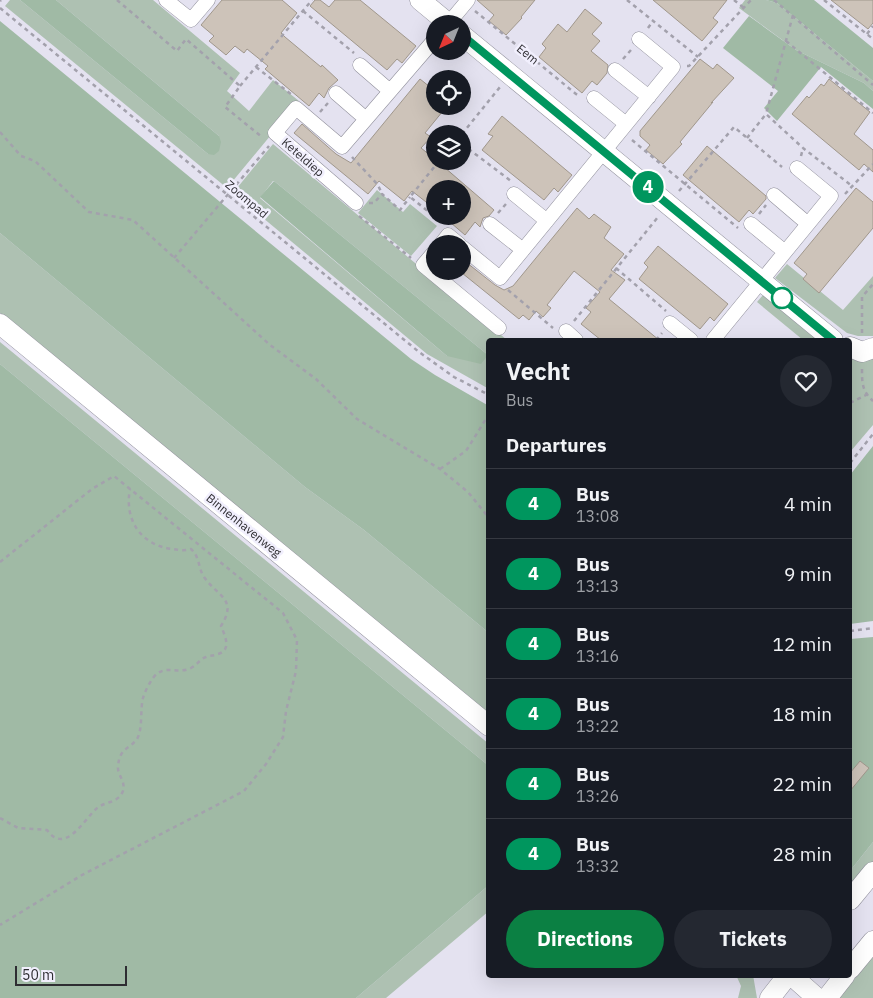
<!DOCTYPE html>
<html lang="en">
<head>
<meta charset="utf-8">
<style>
	body { margin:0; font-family:"IBM Plex Sans",sans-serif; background:#242831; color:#f1f3f6; height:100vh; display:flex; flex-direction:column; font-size:19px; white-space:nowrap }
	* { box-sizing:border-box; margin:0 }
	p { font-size:16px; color:#9ea1a6 }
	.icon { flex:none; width:28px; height:28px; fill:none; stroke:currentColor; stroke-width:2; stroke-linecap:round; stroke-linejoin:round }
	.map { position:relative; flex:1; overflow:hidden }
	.side { position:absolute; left:486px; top:338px; width:366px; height:640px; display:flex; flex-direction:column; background:#171b24; border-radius:5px; box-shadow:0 5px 20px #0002 }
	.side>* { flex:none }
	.badge { padding:0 10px; border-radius:16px; font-size:18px; line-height:32px }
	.needle { width:32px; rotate:223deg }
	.tools { position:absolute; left:426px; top:15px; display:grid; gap:10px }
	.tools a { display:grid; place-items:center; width:45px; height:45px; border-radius:50%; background:#171b24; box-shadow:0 5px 20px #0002; font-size:25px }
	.scale { position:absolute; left:15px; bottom:12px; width:112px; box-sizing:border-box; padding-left:5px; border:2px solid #2e2d32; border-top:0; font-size:14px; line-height:18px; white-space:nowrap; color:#2e2d32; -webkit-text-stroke:4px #f1effd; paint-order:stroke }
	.map>.badge { position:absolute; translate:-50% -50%; box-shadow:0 0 0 2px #fff }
	h2 { padding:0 20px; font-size:19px; line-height:45px }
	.round { display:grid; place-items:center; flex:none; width:52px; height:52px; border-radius:26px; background:#242831 }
	.head { display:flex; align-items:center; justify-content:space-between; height:85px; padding:0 20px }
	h1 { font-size:24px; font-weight:700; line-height:38px }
	.primary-button { display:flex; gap:10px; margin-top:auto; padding:10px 20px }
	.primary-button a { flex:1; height:58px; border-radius:30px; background:#0b8043; color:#fff; font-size:20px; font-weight:700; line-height:58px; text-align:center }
	.primary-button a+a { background:#242831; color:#f1f3f6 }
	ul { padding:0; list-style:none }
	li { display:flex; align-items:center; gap:15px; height:70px; padding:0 20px; border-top:1px solid #363941 }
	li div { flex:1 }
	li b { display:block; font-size:19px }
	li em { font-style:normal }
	li .badge { min-width:55px; font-weight:700; text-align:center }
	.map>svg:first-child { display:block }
</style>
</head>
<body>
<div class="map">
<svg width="873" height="998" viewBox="0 0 873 998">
	<rect width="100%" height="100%" fill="#e4e2f0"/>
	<path fill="#aec1b2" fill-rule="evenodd" d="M10,0H20L208,154L219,136L56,0H153L240,73L227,91L249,111L273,80L299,101L227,188L5,6Z
		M745,0H766L777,3L873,81V91L864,83L796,50L739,8Z
		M273,144L507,340H489V389L427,354L233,193ZM273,181H274L488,355L447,356L260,198Z
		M377,190L403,212L410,204L437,226L411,256L358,213Z
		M0,233L305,487L364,530L489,633V714L0,313Z
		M787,264L843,310L873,276V336H858L847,333L775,278Z
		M763,295L820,340H803L757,302Z
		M0,342L489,744V766L0,364Z
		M850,357H873V425L850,452Z
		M873,842V862L850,889V871Z
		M489,885V911L386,998H356Z
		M873,956V998H839Z
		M736,975H753L757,998H738L741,986Z"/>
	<path fill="#a0baa5" d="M20,0H56L219,136L221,142L219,151L214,155L208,154Z
		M766,0H814L873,48V81L777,3Z
		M749,16L796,50L864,83L873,91V109L821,67L777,121L764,108L778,91L723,48Z
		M0,21L411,359L435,375L489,406V633L364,530L305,487L0,233Z
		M274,181L488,355L481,364L447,356L260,197Z
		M0,364L489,766V885L356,998H0Z
		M873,446V621L850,624V475Z
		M873,637V842L850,871V639Z"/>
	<path fill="#cdc3b9" stroke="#a0978c" d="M222,0H282L297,13L281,33L285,37L321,67L322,65L338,80L329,88L324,98L319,93L309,106L265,69L268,66L247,49L244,53L235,46L226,55L209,41L214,36L201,25Z
		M315,0H320L329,7L335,0H360L416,46L402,63L397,59L387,70L310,6Z
		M477,0H535L521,17L522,18L506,35L489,21L494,15Z
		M653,0H727L713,18L718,22L702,41Z
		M831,0H873V23L868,29Z
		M585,9L602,23L592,34L600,41L591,51L608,65L607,73L597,85L592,81L582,93L539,57L546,48L542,44L558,24L567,32Z
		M700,59L713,69L717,64L734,78L711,103L713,102L680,142L682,144L663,164L646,150L650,145L640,136V131Z
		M420,79L435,91V106H447L425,133L431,137L421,148L435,159V161H437L494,210L489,216L483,218L480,227L475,222L465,235L443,216H462V189H435V209L412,191L404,201L379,181L368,194L294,133L302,124L336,154L351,163Z
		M829,79L870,112L854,134L873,150V172L864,164L859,170L792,114L807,96L809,98L821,84L824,86Z
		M502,116L572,175L558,192L554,188L544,200L482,150L493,136L488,134Z
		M707,146L766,196V199L753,214L749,210L739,222L683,175Z
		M856,188L873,202V228L819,293L803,279L807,274L794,263Z
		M577,208L589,219L594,214L611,227L604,238L624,254L611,270L625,280L609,299L659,340H601L581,324L591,312L586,308L600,292L574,271L547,305L551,308L543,317L536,311L529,320L523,315L519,319L462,273V259L495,285L504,290L513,286Z
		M658,246L728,304L714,321L710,317L700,329L639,279L648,267L644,263Z
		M860,761L869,768L850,791V773Z"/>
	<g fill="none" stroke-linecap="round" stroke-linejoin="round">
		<g stroke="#91909c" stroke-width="15">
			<path id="street" d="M166,0L191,20L208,0
				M448,24L468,0
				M360,65L390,91
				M615,70L649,97
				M336,93L366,119
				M594,98L626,124
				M514,194L547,221
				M774,195L808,224
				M356,203L275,133L296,108L342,147L435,39
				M490,224L523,250
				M751,224L785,252
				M441,244L448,235L459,244
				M462,247L500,278L673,67L639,39
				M435,251L423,265L499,328
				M670,323L691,340
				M566,331L576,340
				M713,340L831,196L797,168"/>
		</g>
		<g stroke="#91909c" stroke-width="21">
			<path id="secondary" d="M420,0L449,24
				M462,35L833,340
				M0,324L489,726
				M850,347L862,352L873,348
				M850,900L873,872
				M850,969L873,941
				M791,975L817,998
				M770,998L788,975
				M827,998L845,975"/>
		</g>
		<path stroke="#a3a1ac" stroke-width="2.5" stroke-dasharray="4 4" stroke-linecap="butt" d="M117,0L177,51L186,39L240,86L225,107L262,137
			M627,0L698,57
			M734,0L744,8
			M774,0L873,85
			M824,0L873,39
			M0,1L1,0
			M0,8L419,352L454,377L489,395
			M303,11L354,53
			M475,11L576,94L580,95
			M793,15L766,114L803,148L852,186
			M648,28L653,21
			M867,34L873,26
			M786,41L873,113
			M623,59L631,50
			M687,66H689L751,0
			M256,67L292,95
			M240,86L312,0
			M320,112L328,103
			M0,132L21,156L35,161L89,212L133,220L270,345L316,379L357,419L440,469L468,492L489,518
			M462,134L500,87
			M747,138L766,114
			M632,140L738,228
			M462,144L511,181
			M801,156L803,148
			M352,157L378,185L382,194
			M439,161L410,197L443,223
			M679,191L734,127L782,167
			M845,194L873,164
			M369,203H374L382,194L400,210L410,197
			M498,213L506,204
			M759,214L766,205
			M359,216L411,258
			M174,258L269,146
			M616,268L666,311
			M508,290L553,328
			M574,321L658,217
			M862,333V297L873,284
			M656,340L662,333
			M862,369C862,383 862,391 873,401
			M850,403L866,395
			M850,463L873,434
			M440,469L466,451L489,414
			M0,562L92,489L114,476L283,613L297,640L296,671L286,711L283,737L266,764L244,791L82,875L0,925
			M850,631L873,628
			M0,818L18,828L47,830C65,855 83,821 96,809C104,801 118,804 123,791C126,781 117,775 118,766C120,747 129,750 137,739C143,729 140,709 143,698C145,691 149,684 153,678C164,663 178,675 191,668C197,665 200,659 206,657C210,655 214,656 218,654C232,650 225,636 221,626C238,599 218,597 204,577C198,568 200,557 191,549C185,551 178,550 172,549C141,545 124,520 130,489"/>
		<use href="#street" stroke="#fff" stroke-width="14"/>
		<use href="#secondary" stroke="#fff" stroke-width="20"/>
	</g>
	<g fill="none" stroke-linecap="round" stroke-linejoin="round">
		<g stroke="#fff" stroke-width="11">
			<path id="line" d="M462,35L833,340"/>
		</g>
		<use href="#line" stroke="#00965e" stroke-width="8"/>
	</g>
	<circle fill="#fff" stroke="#00965e" stroke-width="2.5" cx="782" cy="298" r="10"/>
	<g text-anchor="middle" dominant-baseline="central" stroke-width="5" stroke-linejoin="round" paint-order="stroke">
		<g font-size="12" fill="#2e2d32" stroke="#f1effd">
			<text transform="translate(528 54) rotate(39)">Eem</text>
			<text transform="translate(303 157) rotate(41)">Keteldiep</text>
			<text transform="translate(247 199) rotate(40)">Zoompad</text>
			<text transform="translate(244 525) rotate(39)">Binnenhavenweg</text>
		</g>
	</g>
</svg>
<div class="tools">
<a><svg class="needle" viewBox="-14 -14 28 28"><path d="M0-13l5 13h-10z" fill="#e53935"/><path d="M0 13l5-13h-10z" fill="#9ea1a6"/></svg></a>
<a><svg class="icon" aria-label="locate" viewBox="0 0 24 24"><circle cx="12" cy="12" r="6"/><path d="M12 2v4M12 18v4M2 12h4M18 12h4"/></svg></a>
<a><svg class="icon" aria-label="layers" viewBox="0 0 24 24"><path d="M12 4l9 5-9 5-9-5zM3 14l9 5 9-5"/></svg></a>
<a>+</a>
<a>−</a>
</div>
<div class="scale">50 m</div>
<b class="badge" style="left:648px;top:187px;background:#00965e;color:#fff">4</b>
<section class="side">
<div class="head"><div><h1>Vecht</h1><p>Bus</p></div><a class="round"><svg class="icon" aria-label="heart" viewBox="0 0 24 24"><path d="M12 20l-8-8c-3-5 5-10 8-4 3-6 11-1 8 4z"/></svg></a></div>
<h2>Departures</h2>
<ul>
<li><span class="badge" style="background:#00965e;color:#fff">4</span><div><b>Bus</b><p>13:08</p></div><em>4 min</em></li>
<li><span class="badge" style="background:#00965e;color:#fff">4</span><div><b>Bus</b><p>13:13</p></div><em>9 min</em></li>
<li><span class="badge" style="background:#00965e;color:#fff">4</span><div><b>Bus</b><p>13:16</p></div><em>12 min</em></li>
<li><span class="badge" style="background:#00965e;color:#fff">4</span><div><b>Bus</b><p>13:22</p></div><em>18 min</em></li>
<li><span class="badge" style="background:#00965e;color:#fff">4</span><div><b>Bus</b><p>13:26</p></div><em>22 min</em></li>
<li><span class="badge" style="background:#00965e;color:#fff">4</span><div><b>Bus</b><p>13:32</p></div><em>28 min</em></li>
</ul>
<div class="primary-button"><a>Directions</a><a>Tickets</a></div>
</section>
</div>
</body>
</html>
